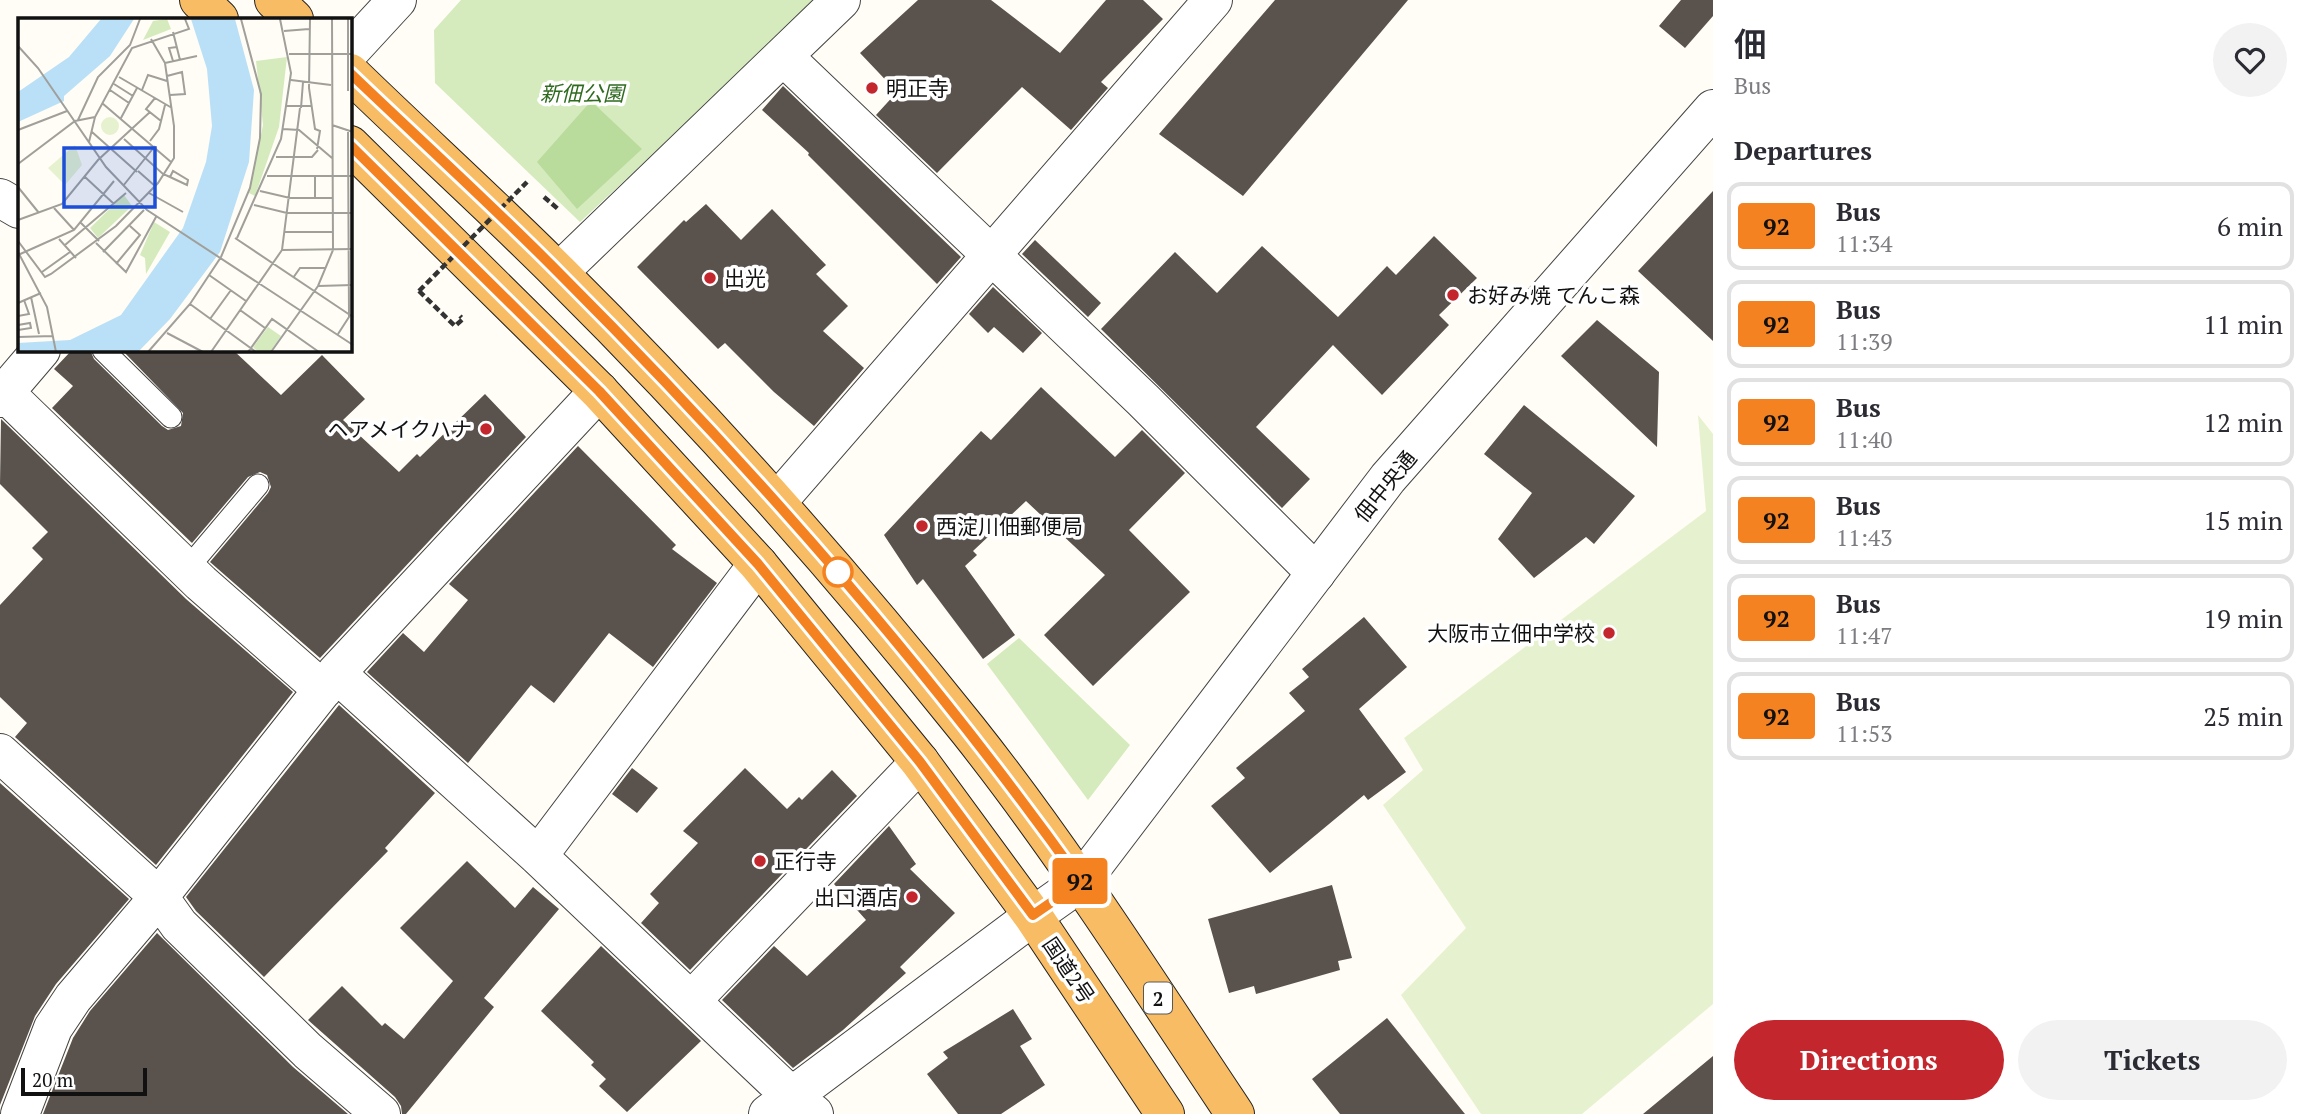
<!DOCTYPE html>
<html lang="en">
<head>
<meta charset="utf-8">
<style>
	body { margin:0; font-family:"PT Serif","Noto Sans JP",serif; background:#f2f2f3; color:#2b2b33; height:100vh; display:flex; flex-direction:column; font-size:26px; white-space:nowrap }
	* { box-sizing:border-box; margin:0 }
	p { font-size:23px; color:#7c7c81 }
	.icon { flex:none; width:38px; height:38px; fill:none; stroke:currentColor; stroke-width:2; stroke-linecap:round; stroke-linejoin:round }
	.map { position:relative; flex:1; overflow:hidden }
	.details { display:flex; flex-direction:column; background:#fff; width:595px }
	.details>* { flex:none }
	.badge { padding:0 14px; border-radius:5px; font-size:24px; line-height:46px }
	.scale { position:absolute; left:21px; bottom:18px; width:126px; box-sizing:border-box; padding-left:7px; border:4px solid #111; border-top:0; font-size:19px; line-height:24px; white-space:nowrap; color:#111; -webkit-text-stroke:5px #fff; paint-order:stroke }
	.map>.badge { position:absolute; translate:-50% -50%; box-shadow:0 0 0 4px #fff }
	h2 { padding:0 21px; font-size:26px; line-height:63px }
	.round { display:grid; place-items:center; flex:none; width:74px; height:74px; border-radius:37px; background:#f2f2f3 }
	.headline { display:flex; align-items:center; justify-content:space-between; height:119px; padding:0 21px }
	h1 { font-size:33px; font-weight:600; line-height:52px }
	.button { display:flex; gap:14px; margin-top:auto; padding:14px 21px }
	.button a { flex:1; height:80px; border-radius:42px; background:#c4262e; color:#fff; font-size:28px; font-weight:600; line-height:80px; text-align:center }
	.button a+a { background:#f2f2f3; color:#2b2b33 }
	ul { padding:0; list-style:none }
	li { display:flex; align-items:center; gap:21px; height:88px; margin:0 14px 10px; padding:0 7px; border:4px solid #e1e1e2; border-radius:14px }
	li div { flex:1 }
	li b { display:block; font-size:26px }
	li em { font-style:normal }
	li .badge { min-width:77px; font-weight:700; text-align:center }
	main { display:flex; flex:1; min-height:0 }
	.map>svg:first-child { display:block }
</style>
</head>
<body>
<main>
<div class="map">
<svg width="1713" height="1114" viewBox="0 0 1713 1114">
	<rect width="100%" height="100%" fill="#fffdf5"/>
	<path fill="#d5ebbd" d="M461,0H813L743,71L580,222L435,83L434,30Z
		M1019,638L1130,745L1088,800L987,664Z"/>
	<path fill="#b9dc9c" d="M591,101L642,149L577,209L537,162Z"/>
	<path fill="#e6f2cf" d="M1698,415L1713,434V1004L1582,1114H1481L1401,995L1466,928L1383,805L1423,770L1404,738L1706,511Z"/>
	<path fill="#5a524d" d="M918,0H991L1060,53L1106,0H1143L1163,19L1101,82L1108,88L1071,130L1022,87L937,173L876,115L897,92L860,53Z
		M1275,0H1408L1243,196L1159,134Z
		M1681,0H1713V16L1685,48L1659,26Z
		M783,86L961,257L937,284L808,155L809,153L762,110Z
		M1713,191V341L1638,271Z
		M706,204L741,240L772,209L826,265L816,274L848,306L823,331L864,368L814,426L774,392L725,343L718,349L637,267L684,220L686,222Z
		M1434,236L1477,278L1439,315L1449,325L1382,395L1333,345L1256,427L1310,479L1282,508L1101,329L1175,252L1217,293L1262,246L1338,317L1387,266L1396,275Z
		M1035,240L1101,303L1088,317L1022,254Z
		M993,287L1042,333L1023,353L994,327L988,333L969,314Z
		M1597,320L1659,372L1657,447L1561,356Z
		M72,350H90L94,359L162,426L168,430L181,426L183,413L122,350H233L281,395L322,355L365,399L343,420L399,472L417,454L420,457L485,394L526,437L320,658L210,562L268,493L271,487L267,475L260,472L248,477L192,543L52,408L73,386L54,369Z
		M1041,387L1115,457L1142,430L1185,473L1129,530L1190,592L1093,686L1044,635L1105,575L1026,501L973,551L977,555L965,566L1015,635L983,659L923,579L917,585L884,535L981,431L991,440Z
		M1524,405L1635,496L1594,544L1586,537L1534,578L1498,539L1532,493L1484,454Z
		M1,419L186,599L293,692L156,865L15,737L27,723L0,697V605L43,559L32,548L48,532L0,484Z
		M578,446L676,545L672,549L717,583L653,667L609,633L554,703L531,685L468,763L367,672L403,633L424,652L468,600L449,584Z
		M1364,617L1407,667L1359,709L1406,772L1368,800L1364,795L1270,873L1211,806L1245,778L1236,768L1305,711L1289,693L1309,677L1302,669Z
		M339,705L435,793L385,848L388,851L264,977L196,911L186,897Z
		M632,768L658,788L637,813L612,794Z
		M745,768L787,809L799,797L802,800L832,770L857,796L690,970L641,923L659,903L650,894L698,843L683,831Z
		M0,783L129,899L56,984L35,1016L0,1105Z
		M889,826L916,864L910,869L955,913L900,967L906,973L843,1030L793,1068L722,1000L774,946L807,976L866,920L834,884Z
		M467,861L515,908L533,887L559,909L484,998L494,1007L406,1114H402L401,1106L395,1097L308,1020L342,986L382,1026L385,1023L404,1039L453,981L400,928Z
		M1332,885L1352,958L1338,961L1340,970L1256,994L1254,986L1229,993L1208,919Z
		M157,933L293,1067L348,1114H43L73,1038L90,1011Z
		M601,946L701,1041L627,1112L599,1086L606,1079L591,1065L594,1062L541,1011Z
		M1013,1009L1032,1039L1020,1046L1045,1085L1001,1114H958L927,1074L948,1058L943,1052Z
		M1387,1018L1465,1114H1340L1312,1079Z
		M1713,1056V1114H1643Z"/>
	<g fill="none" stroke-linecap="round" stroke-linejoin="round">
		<g stroke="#444" stroke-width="23">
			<path id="service" d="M103,350L171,417
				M187,569L258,485"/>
		</g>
		<g stroke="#444" stroke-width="40">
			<path id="minor" d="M350,51L397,0
				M783,56L1143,400L1316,573
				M0,198L19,209
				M559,272L841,0
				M5,393L201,583L323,690
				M0,398L41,350
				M777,502L1213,0
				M336,673L538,856L791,1096L814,1114
				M0,753L159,897L179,925L308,1051L381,1114
				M538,856L758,564
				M691,1001L920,762
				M20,1114L53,1028L73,998L153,904L336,673L599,391
				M768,1114L1033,916"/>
		</g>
		<g stroke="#444" stroke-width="40">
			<path id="tertiary" d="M1033,916L1081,882L1388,478L1713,109"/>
		</g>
		<g stroke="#222" stroke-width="40">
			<path id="trunk" d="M199,0L219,19
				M274,0L294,19
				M350,73C419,140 491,205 559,273C704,417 840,570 968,730C1065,852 1148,984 1235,1114
				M350,145L599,391L758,564L920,762L1033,916L1165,1114"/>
		</g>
		<path stroke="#333" stroke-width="4.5" stroke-dasharray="7 3.5" stroke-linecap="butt" d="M544,197L558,209
			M419,291L455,326L463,319L460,316"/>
		<use href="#service" stroke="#fff" stroke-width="21"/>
		<use href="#minor" stroke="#fff" stroke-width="38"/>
		<use href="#tertiary" stroke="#fff" stroke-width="38"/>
		<use href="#trunk" stroke="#f7bc64" stroke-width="38"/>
		<path stroke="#333" stroke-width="4.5" stroke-dasharray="7 3.5" stroke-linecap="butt" d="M419,291L527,182"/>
	</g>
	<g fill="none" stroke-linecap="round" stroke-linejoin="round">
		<g stroke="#fff" stroke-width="16">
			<path id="line" d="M350,73C420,140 492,205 560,274C749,463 926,664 1081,882L1033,915L920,762L758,564L599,391L350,145"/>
		</g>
		<use href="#line" stroke="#f58220" stroke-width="10"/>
	</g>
	<g fill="#c4262e" stroke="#fff" stroke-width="2.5">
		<circle cx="872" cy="88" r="7"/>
		<circle cx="710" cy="278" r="7"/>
		<circle cx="1453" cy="295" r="7"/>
		<circle cx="486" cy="429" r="7"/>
		<circle cx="922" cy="526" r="7"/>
		<circle cx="1609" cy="633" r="7"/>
		<circle cx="760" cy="861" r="7"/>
		<circle cx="912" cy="897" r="7"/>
	</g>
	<circle fill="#fff" stroke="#f58220" stroke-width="3.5" cx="838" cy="572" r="14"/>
	<g text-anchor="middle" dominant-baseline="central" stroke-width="7" stroke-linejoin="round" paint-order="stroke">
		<rect fill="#fff" stroke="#585858" stroke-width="2" x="1144" y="982.5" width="28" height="31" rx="5"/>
		<g font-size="19" font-weight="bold" fill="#111">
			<text x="1158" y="998">2</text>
		</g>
		<g font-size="21" fill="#111" stroke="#fff" text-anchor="start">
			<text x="886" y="88">明正寺</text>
			<text x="724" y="278">出光</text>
			<text x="1467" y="295">お好み焼 てんこ森</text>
			<text x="472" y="429" text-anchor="end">ヘアメイクハナ</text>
			<text x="936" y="526">西淀川佃郵便局</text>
			<text x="1595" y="633" text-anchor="end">大阪市立佃中学校</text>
			<text x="774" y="861">正行寺</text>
			<text x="898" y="897" text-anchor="end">出口酒店</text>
		</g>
		<g font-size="21" font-style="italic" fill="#2f6b1f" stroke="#fff">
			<text x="582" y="93">新佃公園</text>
		</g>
		<g font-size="21" fill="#111" stroke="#fff">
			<text transform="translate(1385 486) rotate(-51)">佃中央通</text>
			<text transform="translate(1069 970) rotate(56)">国道2号</text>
		</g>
	</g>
	<g transform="translate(18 18)">
		<rect width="334" height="334" fill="#fffdf5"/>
		<path d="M149,1L153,11L125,22L135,3ZM269,39L261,109L237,178L231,175L245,107L238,43ZM106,177L114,188L80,220L72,210ZM136,204L152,214L128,256L127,240L122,237ZM250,309L263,318L252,334H240L235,329Z" fill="#d5ebbd"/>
		<path d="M83 108a9 9 0 1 1 18 0a9 9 0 1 1-18 0ZM57,127L64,147L47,167L30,150Z" fill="#e6f2cf"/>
		<path d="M83,1H116L92,38L46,78V83L0,104V74L51,39ZM173,1H217L236,72L231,144L202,234L152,301L120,334H0V325L52,322L103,297L165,210L188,144L194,108L189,51Z" fill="#b9e0f7"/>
		<path fill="none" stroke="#a09f9a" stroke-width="2" d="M292,1L291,70L297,111L302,113L299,131M330,1V73M266,13L291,11M155,14L162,42M0,28L20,50L88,149L129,192L335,327M271,36H335M155,43L151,30L159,29M147,45L179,38M149,58L164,54L167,76L152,77M101,59L154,90M273,62L313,67M96,66L115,78M92,72L111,85M124,72L130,57L149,63M137,80L128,91L143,103M84,85L153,144M269,88H294M283,90L285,64M103,100L119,70M60,102L80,59L112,27L122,1M314,107L335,114M265,111L281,112L314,140M0,112L49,93M74,114L119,154M106,121L145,156L152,159L169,167L170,162L155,153L152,159M132,123L141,111L147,87M71,124L77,99L114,30L171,11L167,1M258,139H294L300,132M0,146L57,103L77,99M120,153L137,168M249,158H335M297,158V180M67,159L96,186M105,168L137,128M0,169L21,195M242,173L272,180H314M131,175L165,194M236,187L269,195H335M36,190L56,212M0,202L44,186L80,142L132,94M63,205L81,223M267,214H315M217,220L335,299M219,220L263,121L273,55L262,1M41,221L58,240M0,223L27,259L33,256L98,208L140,165L156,140V108L147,45L133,21M78,225L108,254L138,199M47,227L108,175M264,232L335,231M0,234L29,289L38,334M85,234L126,192M0,237L56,212L96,163M98,246L122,217L112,208M24,254L52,234M191,257L228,283M275,260L282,250H307M300,268L335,267M13,279L21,316M0,285L23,275M172,286L238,334M222,292L247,310M0,298L11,296L6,282M192,301L213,272M0,307L12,305L13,310L0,312M149,315L185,334M320,316L331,299L330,114M0,319L35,318M130,334L172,286L203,239L232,170L242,120L243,76L223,1M193,334L264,232L282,90M230,334L254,301L301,334M253,334L300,268L315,232L314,1"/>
		<path fill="#1d4ed8" fill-opacity="0.15" stroke="#1d4ed8" stroke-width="3.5" d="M46,130H137V189H46Z"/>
		<rect width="334" height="334" fill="none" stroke="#111" stroke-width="3.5"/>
	</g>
</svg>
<div class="scale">20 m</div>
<b class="badge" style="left:1080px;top:881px;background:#f58220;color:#111">92</b>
</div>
<section class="details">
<div class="headline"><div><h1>佃</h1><p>Bus</p></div><a class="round"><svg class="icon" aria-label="heart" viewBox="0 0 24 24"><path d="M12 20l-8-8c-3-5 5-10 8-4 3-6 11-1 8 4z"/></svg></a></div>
<h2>Departures</h2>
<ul>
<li><span class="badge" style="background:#f58220;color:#111">92</span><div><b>Bus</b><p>11:34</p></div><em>6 min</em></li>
<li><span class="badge" style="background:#f58220;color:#111">92</span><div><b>Bus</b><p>11:39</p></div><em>11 min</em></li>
<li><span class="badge" style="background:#f58220;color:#111">92</span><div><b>Bus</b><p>11:40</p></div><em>12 min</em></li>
<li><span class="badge" style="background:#f58220;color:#111">92</span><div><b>Bus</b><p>11:43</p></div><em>15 min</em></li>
<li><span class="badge" style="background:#f58220;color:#111">92</span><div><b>Bus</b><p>11:47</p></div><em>19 min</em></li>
<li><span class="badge" style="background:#f58220;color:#111">92</span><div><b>Bus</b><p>11:53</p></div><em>25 min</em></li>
</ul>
<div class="button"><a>Directions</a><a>Tickets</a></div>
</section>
</main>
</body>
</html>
